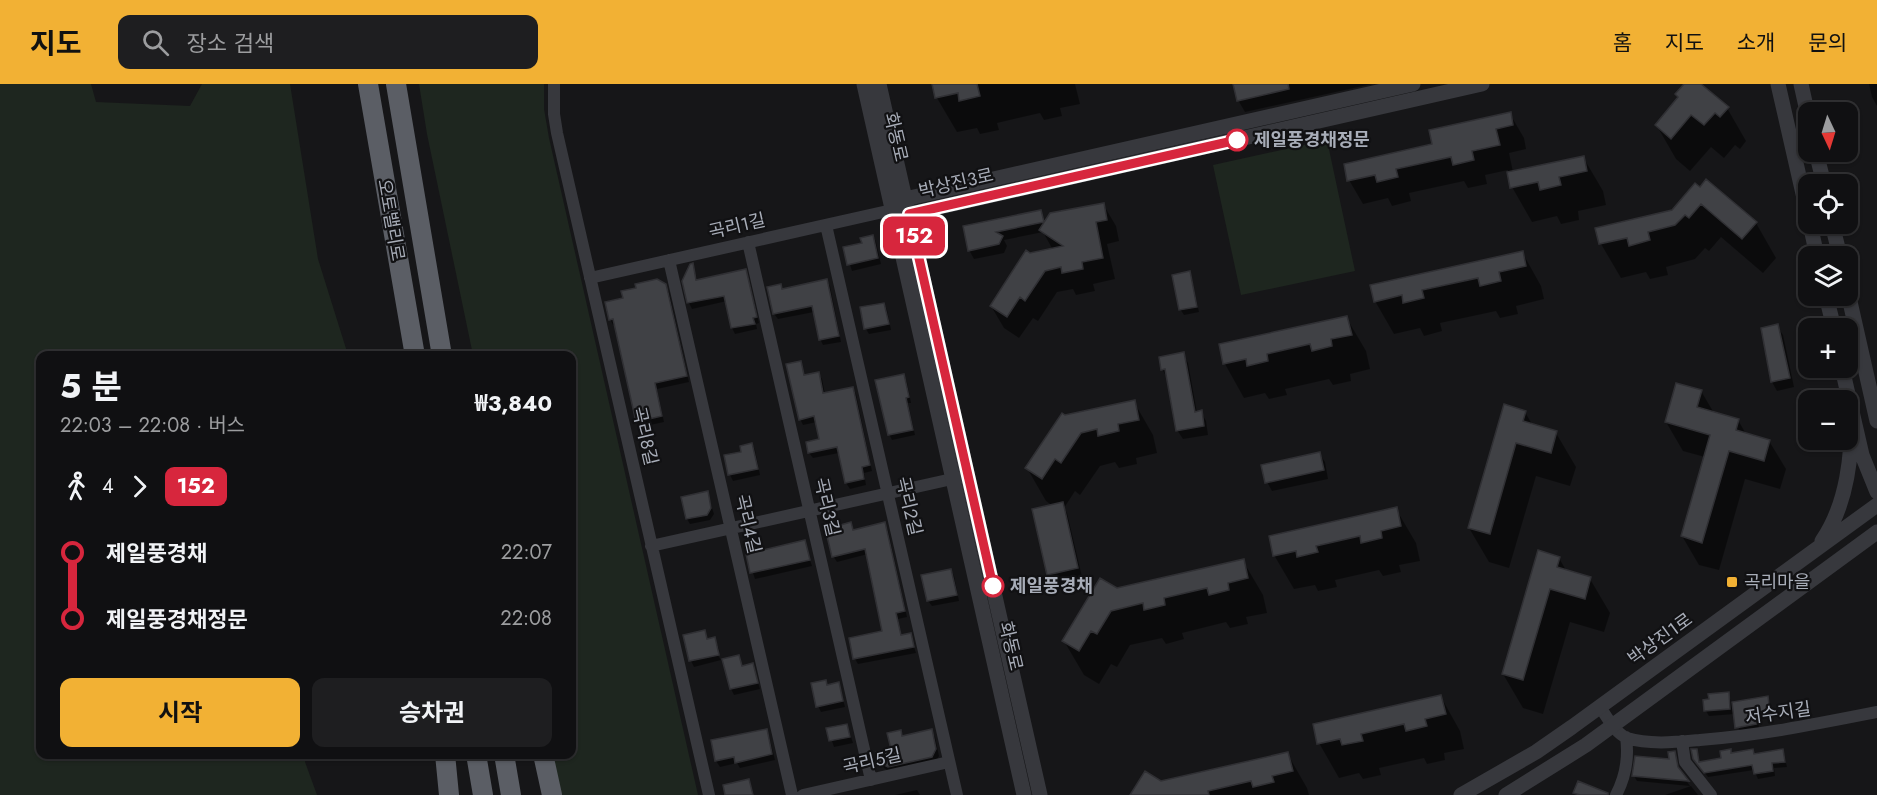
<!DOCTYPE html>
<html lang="ko">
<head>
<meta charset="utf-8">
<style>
	body { margin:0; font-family:Jost,"Noto Sans KR",sans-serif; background:#1e1e20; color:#f1f3f6; height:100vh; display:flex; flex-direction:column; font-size:22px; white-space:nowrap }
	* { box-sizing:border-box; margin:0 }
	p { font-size:20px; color:#9c9d9f }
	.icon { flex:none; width:33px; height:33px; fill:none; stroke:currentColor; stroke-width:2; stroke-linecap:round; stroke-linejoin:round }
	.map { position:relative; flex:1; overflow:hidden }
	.details { position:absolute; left:36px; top:267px; width:540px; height:408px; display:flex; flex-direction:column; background:#101012; border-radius:12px; box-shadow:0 2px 4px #0004,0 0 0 2px #303032 }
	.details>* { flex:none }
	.badge { padding:0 12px; border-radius:9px; font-size:21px; line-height:39px }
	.needle { width:39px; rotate:176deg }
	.buttons { position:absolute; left:1798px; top:18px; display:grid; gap:12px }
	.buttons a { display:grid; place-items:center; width:60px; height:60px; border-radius:12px; background:#101012; box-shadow:0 2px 4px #0004,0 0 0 2px #303032; font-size:30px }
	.map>.badge { position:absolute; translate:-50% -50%; box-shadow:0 0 0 3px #fff }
	.legs { display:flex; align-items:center; gap:9px; height:66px; padding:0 24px; font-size:20px }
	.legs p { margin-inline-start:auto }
	.overview { display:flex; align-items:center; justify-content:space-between; height:102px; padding:0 24px }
	h1 { font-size:33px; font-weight:700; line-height:45px }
	.primary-button { display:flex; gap:12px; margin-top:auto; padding:12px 24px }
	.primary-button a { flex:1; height:69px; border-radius:12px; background:#f2b134; color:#111; font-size:24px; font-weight:700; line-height:69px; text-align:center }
	.primary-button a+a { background:#1e1e20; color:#f1f3f6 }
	ul { padding:0 24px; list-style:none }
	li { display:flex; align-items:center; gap:21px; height:66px; font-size:22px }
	li i { display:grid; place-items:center; width:9px; height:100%; margin:0 8px; background:currentColor }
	li i::after { content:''; width:15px; height:15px; margin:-8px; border:4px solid; border-radius:50%; background:#101012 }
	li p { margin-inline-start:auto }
	li:first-child i { background:linear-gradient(#0000 50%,currentColor 0) }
	li:last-child i { background:linear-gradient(currentColor 50%,#0000 0) }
	header { display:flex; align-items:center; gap:36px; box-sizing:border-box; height:84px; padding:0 30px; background:#f2b134; color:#111 }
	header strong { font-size:28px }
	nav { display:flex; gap:33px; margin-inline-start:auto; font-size:21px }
	.search { width:420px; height:54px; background:#1e1e20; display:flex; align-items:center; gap:15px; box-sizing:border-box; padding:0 21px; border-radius:12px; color:#9c9d9f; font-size:22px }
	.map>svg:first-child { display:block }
</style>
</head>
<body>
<header>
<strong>지도</strong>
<div class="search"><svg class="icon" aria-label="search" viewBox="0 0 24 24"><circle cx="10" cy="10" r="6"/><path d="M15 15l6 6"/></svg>장소 검색</div>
<nav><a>홈</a><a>지도</a><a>소개</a><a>문의</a></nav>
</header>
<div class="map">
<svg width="1877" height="711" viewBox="0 0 1877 711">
	<rect width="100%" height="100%" fill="#161618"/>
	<path fill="#1e261f" d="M0,0H91L96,18L190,22L202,0H290L318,175L348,271L40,272V670L307,671L305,678L317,711H0Z
		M419,0H544V25L549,54L698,711H561L552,671L572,670V272L473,271L427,50Z
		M1327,56L1355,187L1241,211L1213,81Z"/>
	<path fill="#0007" d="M934,0H1075L1080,20L1060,24L1062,32L1044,36L1040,29L997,39L999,46L980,50L977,44L957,48L937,14Z
		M1235,0H1372L1245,28L1238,16Z
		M1686,0L1727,24L1746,57L1740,65L1735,61L1724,74L1711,63L1690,87L1676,75L1657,42L1679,14Z
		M1869,0H1877V22L1872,13Z
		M1510,30L1524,54L1526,65L1509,69L1513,88L1583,73L1603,107L1606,121L1578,127L1579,136L1561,140L1557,132L1532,138L1512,103L1508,86L1485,91L1487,100L1468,104L1464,97L1409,109L1411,117L1392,122L1388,114L1363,120L1349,96Z
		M1707,98L1756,139L1776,174L1763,189L1721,153L1709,167L1705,164L1695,175L1666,183L1668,191L1650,195L1646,188L1621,194L1601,160L1597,145L1672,127Z
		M1103,120L1116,142L1119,157L1107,160L1115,195L1093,200L1095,207L1076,211L1073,205L1057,208L1038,237L1033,234L1019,254L1004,244L991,222L1030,171L1053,166L1043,148L1004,156L1007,162L1004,169L974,175L969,166L964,143L1040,128L1046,138Z
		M873,152L876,158L881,180L852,187L845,165L864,160Z
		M1522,168L1541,202L1544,215L1516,222L1518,230L1500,234L1496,227L1440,239L1442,247L1424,252L1420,244L1394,250L1375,217Z
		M692,181L698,197L745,187L748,193L759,239L756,240L757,245L735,250L732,244L727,217L692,225L689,219L684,198Z
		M1189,189L1192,195L1199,228L1184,231L1180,225Z
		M826,196L830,202L841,258L823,261L820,255L814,228L778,235L774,230L782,206Z
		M665,201L669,208L689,298L657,305L664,338L641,343L638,337L615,240L613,241L610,235L624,215L637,206Z
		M884,220L887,226L891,246L869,250L866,245Z
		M1346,233L1366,267L1370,285L1350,290L1351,297L1333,301L1329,295L1285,305L1287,311L1269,315L1265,309L1244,314L1225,280L1220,261Z
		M1777,242L1783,251L1794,303L1777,307L1772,298Z
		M1183,270L1188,279L1197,329L1201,328L1206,337L1208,351L1183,355L1177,346L1168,295L1162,285Z
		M800,278L805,292L818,289L822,295L825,310L853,304L856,310L872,387L864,389L866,401L850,405L846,399L839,369L813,374L809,369L821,356L817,338L803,341L800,335Z
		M904,292L907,298L911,319H908L915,351L892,356L889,350Z
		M1701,307L1714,329L1738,336L1746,350L1769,357L1786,385L1780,405L1745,395L1719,486L1699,481L1682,452L1705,373L1683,367L1666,338Z
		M1134,318L1153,351L1157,369L1136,374L1137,380L1119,384L1115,378L1100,382L1080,411L1075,407L1064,424L1067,429L1082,493L1054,500L1049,491L1034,426L1053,422L1046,417L1027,384L1065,333Z
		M1525,328L1533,342L1556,349L1576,383L1570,402L1536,392L1509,484L1489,478L1469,444Z
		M752,360L755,366L760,391L733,397L730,391L726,373L743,369Z
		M1319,369L1325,378L1328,395L1272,407L1267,398Z
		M707,409L714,430L710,436L690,440L687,435Z
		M1396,425L1416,459L1420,477L1399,481L1401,488L1383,492L1379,486L1335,496L1337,503L1318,507L1315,501L1294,505L1274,471Z
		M850,440L854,446L885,440L888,446L907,533L898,535L902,552L910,551L916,569L858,580L855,575L884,548L868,470L837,478L833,472Z
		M804,458L812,482L755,495L747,471Z
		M1559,474L1567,488L1590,495L1610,529L1604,548L1570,538L1543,630L1523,624L1503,590Z
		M1243,477L1263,511L1267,529L1246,533L1248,540L1230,544L1226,538L1182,549L1184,555L1166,560L1162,554L1130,561L1117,583L1111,580L1099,600L1084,591L1064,557L1117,506Z
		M951,486L954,492L959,517L932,522L928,517Z
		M704,548L708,556L715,555L720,568L717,563L714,565L721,576L694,583L691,577L685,552Z
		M738,573L743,583L753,581L760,605L734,611L731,605L724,576Z
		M839,600L845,623L821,628L818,622L828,603Z
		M1728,610L1732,619L1767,614L1770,619L1772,633L1758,635L1759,645L1740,648L1735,630L1709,632L1706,627Z
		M1441,613L1460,647L1464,665L1444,669L1445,676L1427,680L1424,674L1379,684L1381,691L1363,695L1359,689L1339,694L1319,659Z
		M847,641L853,659L834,663L828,645Z
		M766,646L769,652L775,676L740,684L737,679L720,683L716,677L712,657Z
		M900,647L903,653L931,647L935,653L939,672L935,679L892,689L884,684L880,677L893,666Z
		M1696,666L1700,679L1723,675L1730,667L1732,671L1753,667L1755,671L1783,666L1787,683L1774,684L1775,692L1758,695L1754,686L1708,693L1698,680Z
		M1287,669L1307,704L1309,711H1132L1161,698Z
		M1674,669L1680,688L1690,702L1637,697L1634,692L1671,677Z
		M1691,702L1698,711H1665Z
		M917,706L920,711H895Z"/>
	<path fill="#404145" stroke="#303034" stroke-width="1.5" d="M932,0H977L980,12L959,17L958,9L935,14Z
		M1233,0H1288L1289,5L1237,17Z
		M1684,0H1701L1729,23L1720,33L1715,29L1704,41L1691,31L1671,55L1655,41L1678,13L1675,10Z
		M1511,28L1513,41L1496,45L1500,61L1472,67L1474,76L1453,81L1451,73L1396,85L1398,93L1377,98L1375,91L1347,97L1344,80L1432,60L1429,46Z
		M1584,72L1587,87L1559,93L1561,101L1540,106L1538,98L1510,104L1507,88Z
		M1706,95L1757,138L1742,155L1701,120L1689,134L1685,131L1675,141L1648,148L1650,156L1629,162L1627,154L1599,160L1595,144L1672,126L1695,99L1700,103Z
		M1104,119L1107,136L1096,138L1103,174L1082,178L1083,185L1062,189L1061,183L1045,187L1025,217L1020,213L1007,233L990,222L1026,166L1030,169L1063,162L1039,146L1050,129Z
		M1041,126L1044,138L996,148L1003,152L999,160L968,167L963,142Z
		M873,151L878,174L847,181L843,163L862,159L860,154Z
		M1523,167L1526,182L1499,188L1501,197L1480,202L1478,194L1422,206L1424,214L1403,219L1402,211L1374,218L1370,201Z
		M693,179L696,196L746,185L757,233L753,234L755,240L731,244L724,212L687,219L682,197L690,180Z
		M1190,187L1197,223L1179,226L1172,191Z
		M657,195L666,200L687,292L655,299L662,332L636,338L613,235L609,236L605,218L623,214L621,207L636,204L635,200Z
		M827,195L839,252L819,256L812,222L773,230L767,203L781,200L782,205Z
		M884,219L889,240L864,245L860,223Z
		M1347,232L1352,251L1331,255L1332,262L1312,267L1310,260L1267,270L1268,277L1247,282L1246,275L1223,280L1219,260Z
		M1778,240L1790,294L1771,298L1761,244Z
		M1184,268L1195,328L1202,326L1204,342L1176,347L1165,285L1161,286L1159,273Z
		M801,277L804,291L819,288L823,309L853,303L870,381L862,383L864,395L845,399L837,363L808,369L806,358L819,355L814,332L799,336L786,280Z
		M904,290L909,313L906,314L913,346L888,351L875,296Z
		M1676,299L1702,306L1697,323L1739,335L1736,346L1770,356L1764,377L1729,367L1702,459L1681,452L1710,351L1665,338Z
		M1135,316L1139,336L1118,340L1119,347L1098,352L1097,345L1081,349L1061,379L1055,375L1042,395L1025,384L1062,329L1065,331Z
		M1504,320L1526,327L1523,337L1557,347L1551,369L1516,359L1490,450L1468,444Z
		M752,359L758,385L728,391L724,371L741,368L740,362Z
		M1320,368L1324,386L1265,399L1261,381Z
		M708,407L711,424L707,431L686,435L681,413Z
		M1063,418L1078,484L1047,491L1032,425Z
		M1397,423L1401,442L1381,447L1382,454L1361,459L1360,452L1316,462L1318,468L1297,473L1296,467L1273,472L1269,452Z
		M851,438L853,446L885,438L905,527L896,529L901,551L911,549L914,563L853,575L849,554L882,547L865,465L832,473L826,448L838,445L837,442Z
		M805,456L810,476L750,489L746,470Z
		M1538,466L1560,473L1557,483L1591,493L1585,515L1550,505L1523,596L1502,590Z
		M1244,475L1248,494L1228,499L1229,506L1209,511L1207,504L1164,514L1165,521L1144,526L1143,519L1111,527L1097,550L1091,547L1079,567L1062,557L1100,494L1117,504Z
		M951,485L957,511L927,517L921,491Z
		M705,546L707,555L715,553L719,571L689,577L683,551Z
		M739,571L742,582L753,579L758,599L730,605L722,575Z
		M826,596L827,601L839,598L843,617L816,623L811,599Z
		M1729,608L1730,625L1704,627L1703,616L1709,615L1708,610Z
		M1441,611L1446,630L1425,635L1427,642L1406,647L1404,640L1361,650L1363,657L1342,661L1340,655L1317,660L1313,640Z
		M1768,612L1770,629L1756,631L1757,640L1735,644L1732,618Z
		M847,640L850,653L829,657L826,644Z
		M767,645L772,670L735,679L734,673L715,677L711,656Z
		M932,645L936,665L932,673L888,683L878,678L876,668L891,665L887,649L901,646L902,652Z
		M1691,665H1697L1699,678L1721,674L1720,667L1731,665V669L1753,665L1754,670L1783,665L1785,678L1772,679L1773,687L1754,690L1752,681L1704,689L1693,675Z
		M1675,667L1678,683L1689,697L1632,692L1635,672L1669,675L1668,668Z
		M1288,668L1293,687L1272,692L1274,698L1253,703L1251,697L1208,707L1209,711H1130L1145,687L1161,697Z
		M749,695L753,711H725L723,701Z
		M1578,697L1608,709V711H1580L1573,709Z"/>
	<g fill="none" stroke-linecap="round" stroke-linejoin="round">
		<path stroke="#37383d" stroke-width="12" d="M554,0V30L557,49L709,711
			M826,141L957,711
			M748,158L871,696
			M669,176L792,711
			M590,194L892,126
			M651,462L961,393
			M1600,623C1607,633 1615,649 1627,654C1649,661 1677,658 1700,656C1762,651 1816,640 1877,628
			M1682,657L1685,678L1711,711
			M803,711L949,678
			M1616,711C1626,692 1629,674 1626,653"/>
		<path stroke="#37383d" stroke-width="15" d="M864,0L1024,711
			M879,0L1040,711
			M1778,0L1809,136
			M1801,0L1809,36
			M1816,68L1824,100
			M899,120L905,115L1413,0
			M901,128L909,130L1482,0
			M1810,140L1817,172
			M1832,140L1840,172
			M1848,209L1877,337
			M1826,212L1834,244
			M1842,284L1862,371L1877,408
			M1822,457C1848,419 1852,370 1852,325
			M1461,711L1536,668L1572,643L1877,421
			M1506,711L1586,661L1877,448"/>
		<path stroke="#5b5e65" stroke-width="20" d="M368,0L415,272
			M396,0L442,272
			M445,670L449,711
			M476,670L483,711
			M504,670L511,711
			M543,670L552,711"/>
	</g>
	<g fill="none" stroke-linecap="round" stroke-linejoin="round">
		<g stroke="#fff" stroke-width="14">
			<path id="line-1" d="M993,502L909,130L1237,56"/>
		</g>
		<use href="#line-1" stroke="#d7263d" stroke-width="9"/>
	</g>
	<g fill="#fff" stroke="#d7263d" stroke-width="3">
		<circle cx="1237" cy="56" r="10"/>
		<circle cx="993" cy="502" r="10"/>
	</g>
	<rect fill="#f2b134" stroke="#111113" stroke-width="2" x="1726" y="492" width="12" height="12" rx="3"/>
	<g text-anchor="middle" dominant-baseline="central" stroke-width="4.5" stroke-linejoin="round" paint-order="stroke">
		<g font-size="18" fill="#a8adb8" stroke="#111113">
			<text transform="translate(896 53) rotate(77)">화동로</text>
			<text transform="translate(956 99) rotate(-13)">박상진3로</text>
			<text transform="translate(391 136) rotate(80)">오토밸리로</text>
			<text transform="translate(737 142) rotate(-13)">곡리1길</text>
			<text transform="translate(645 352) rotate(77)">곡리8길</text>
			<text transform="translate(909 422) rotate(77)">곡리2길</text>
			<text transform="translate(827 423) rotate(77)">곡리3길</text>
			<text transform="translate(748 440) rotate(77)">곡리4길</text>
			<text transform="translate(1660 555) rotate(-36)">박상진1로</text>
			<text transform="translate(1011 562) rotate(77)">화동로</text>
			<text transform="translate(1778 629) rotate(-8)">저수지길</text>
			<text transform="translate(872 677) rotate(-13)">곡리5길</text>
		</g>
		<g font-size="18" font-weight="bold" fill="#a8adb8" stroke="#111113" text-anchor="start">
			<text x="1254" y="56">제일풍경채정문</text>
			<text x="1010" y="502">제일풍경채</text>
		</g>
		<g font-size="18" fill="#a8adb8" stroke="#111113" text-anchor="start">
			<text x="1744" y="498">곡리마을</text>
		</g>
	</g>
</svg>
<div class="buttons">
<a><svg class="needle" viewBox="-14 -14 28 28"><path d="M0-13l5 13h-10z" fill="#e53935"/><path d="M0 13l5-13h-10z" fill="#9c9d9f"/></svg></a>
<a><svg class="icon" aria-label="locate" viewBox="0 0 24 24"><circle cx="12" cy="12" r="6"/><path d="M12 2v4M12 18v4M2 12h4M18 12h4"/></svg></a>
<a><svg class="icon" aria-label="layers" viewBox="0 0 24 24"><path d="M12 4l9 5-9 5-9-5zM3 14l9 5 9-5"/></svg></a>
<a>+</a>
<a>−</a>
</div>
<b class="badge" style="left:914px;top:152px;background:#d7263d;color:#fff">152</b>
<section class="details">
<div class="overview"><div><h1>5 분</h1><p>22:03 – 22:08 · 버스</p></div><b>₩3,840</b></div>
<div class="legs"><svg class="icon" aria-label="walk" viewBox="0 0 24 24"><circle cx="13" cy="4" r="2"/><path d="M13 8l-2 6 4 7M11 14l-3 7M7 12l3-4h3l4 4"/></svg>4<svg class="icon" aria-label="forward" viewBox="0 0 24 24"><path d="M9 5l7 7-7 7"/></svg><b class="badge" style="background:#d7263d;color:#fff">152</b></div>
<ul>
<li><i style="color:#d7263d"></i><b>제일풍경채</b><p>22:07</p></li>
<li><i style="color:#d7263d"></i><b>제일풍경채정문</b><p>22:08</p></li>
</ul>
<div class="primary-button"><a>시작</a><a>승차권</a></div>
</section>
</div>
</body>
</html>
